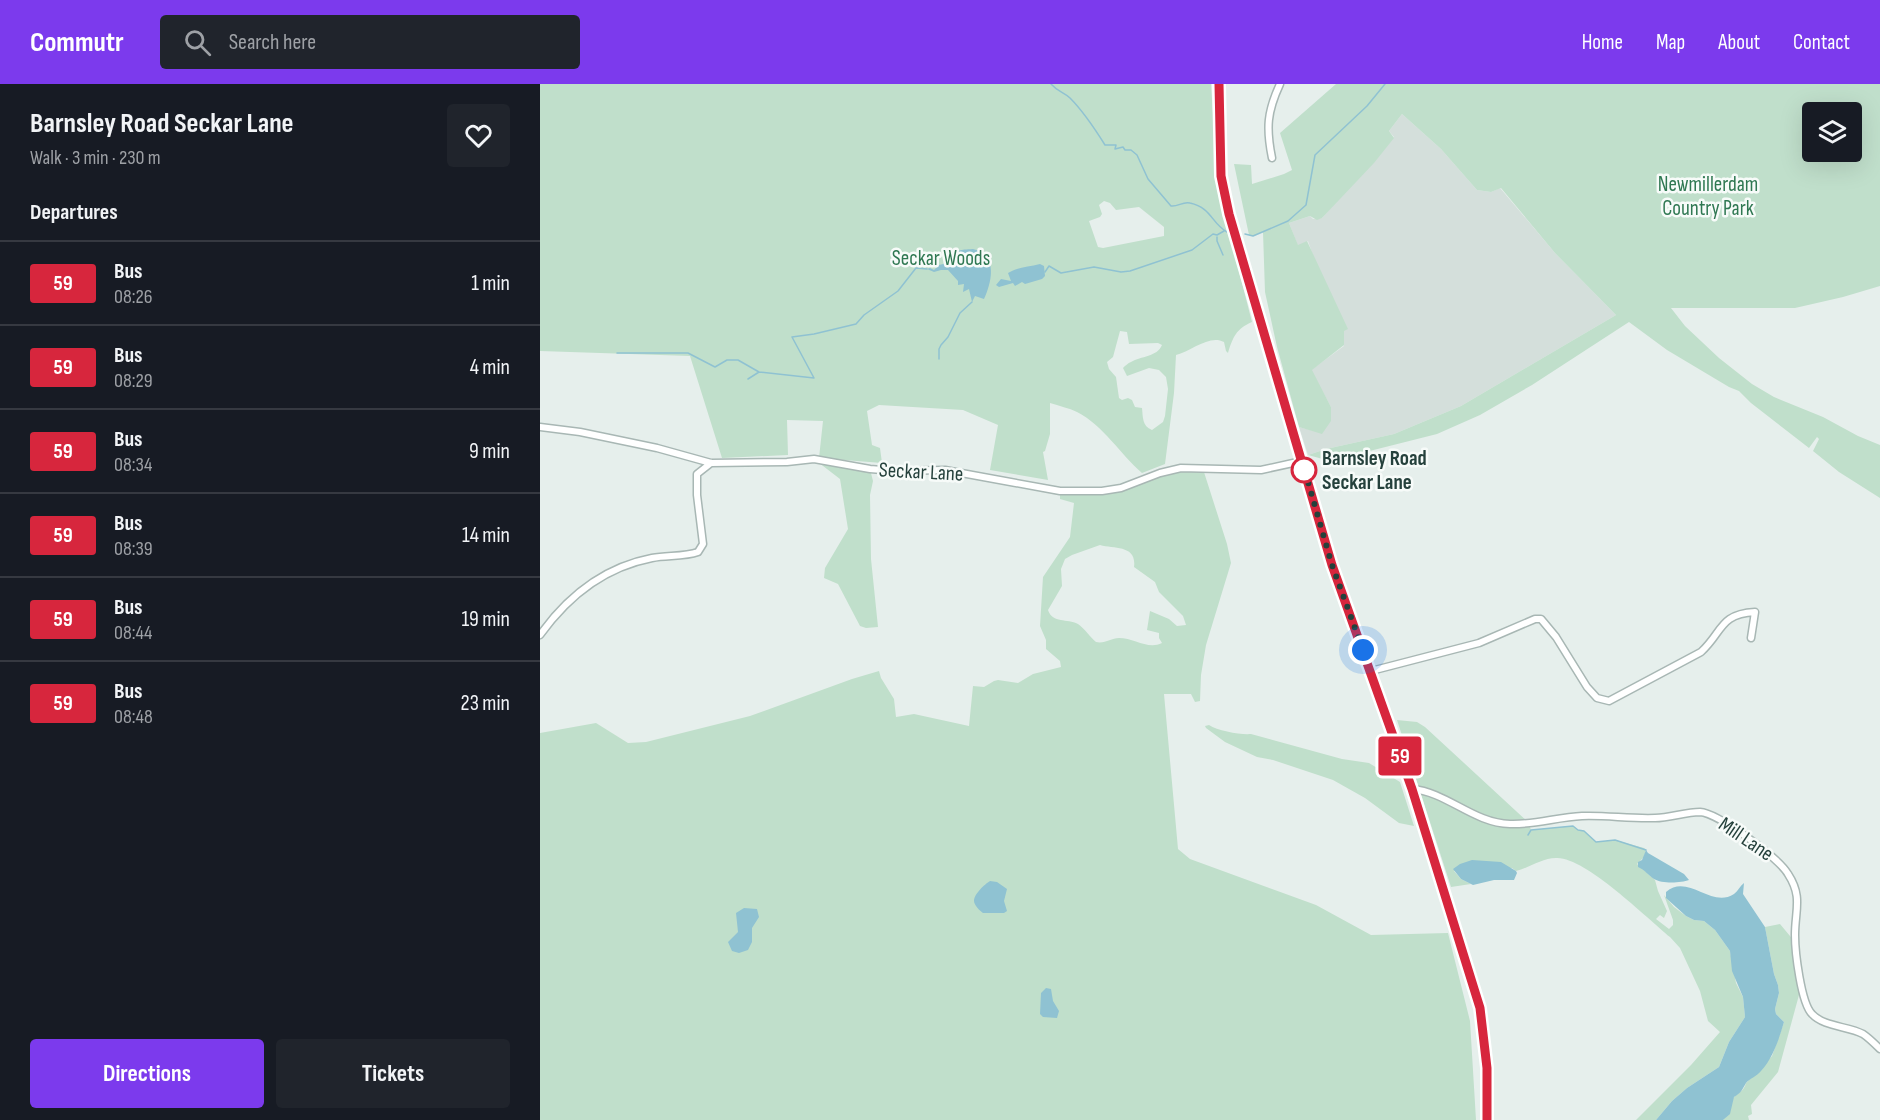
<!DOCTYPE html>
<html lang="en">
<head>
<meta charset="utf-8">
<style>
	body { margin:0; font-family:"Sofia Sans Condensed",sans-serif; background:#20242c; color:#f1f3f6; height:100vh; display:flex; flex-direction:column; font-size:22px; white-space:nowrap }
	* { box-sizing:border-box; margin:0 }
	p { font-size:20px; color:#9ea1a6 }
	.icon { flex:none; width:33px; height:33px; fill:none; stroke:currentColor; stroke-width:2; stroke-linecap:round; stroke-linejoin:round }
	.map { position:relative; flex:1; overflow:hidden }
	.details { display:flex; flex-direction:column; background:#171b24; width:540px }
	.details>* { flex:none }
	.badge { padding:0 12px; border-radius:4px; font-size:21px; line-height:39px }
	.buttons { position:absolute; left:1262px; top:18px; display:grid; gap:12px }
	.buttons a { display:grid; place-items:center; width:60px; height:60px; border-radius:6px; background:#171b24; box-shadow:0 6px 24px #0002; font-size:30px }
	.you { position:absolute; width:30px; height:30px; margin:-15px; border:4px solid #fff; border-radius:50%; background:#1a73e8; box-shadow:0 0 0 9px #1a73e833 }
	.map>.badge { position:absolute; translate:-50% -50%; box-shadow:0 0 0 3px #fff }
	h2 { padding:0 30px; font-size:22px; line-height:54px }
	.round { display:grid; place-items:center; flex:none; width:63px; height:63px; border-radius:6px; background:#20242c }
	.headline { display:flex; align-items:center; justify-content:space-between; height:102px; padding:0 30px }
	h1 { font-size:28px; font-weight:700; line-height:45px }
	.action { display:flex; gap:12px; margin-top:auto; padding:12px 30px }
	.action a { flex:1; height:69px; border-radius:6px; background:#7c3aed; color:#fff; font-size:24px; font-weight:700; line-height:69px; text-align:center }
	.action a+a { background:#20242c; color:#f1f3f6 }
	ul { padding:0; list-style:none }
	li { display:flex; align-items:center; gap:18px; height:84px; padding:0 30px; border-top:2px solid #363941 }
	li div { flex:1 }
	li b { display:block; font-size:22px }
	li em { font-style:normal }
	li .badge { min-width:66px; font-weight:700; text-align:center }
	header { display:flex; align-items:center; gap:36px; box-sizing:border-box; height:84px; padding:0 30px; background:#7c3aed; color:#fff }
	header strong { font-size:28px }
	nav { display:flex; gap:33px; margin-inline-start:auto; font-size:21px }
	.search { width:420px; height:54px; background:#20242c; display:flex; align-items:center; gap:15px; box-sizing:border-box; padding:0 21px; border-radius:6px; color:#9ea1a6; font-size:22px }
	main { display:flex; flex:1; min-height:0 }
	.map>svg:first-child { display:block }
</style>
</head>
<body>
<header>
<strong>Commutr</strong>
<div class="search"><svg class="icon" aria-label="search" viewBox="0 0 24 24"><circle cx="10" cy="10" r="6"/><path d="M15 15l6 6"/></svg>Search here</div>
<nav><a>Home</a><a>Map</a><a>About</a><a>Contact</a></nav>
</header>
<main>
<section class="details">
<div class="headline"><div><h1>Barnsley Road Seckar Lane</h1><p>Walk · 3 min · 230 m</p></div><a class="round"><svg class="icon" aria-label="heart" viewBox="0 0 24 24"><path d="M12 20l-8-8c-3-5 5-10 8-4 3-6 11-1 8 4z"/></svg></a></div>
<h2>Departures</h2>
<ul>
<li><span class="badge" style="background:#d7263d;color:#fff">59</span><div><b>Bus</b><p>08:26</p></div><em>1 min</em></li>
<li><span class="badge" style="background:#d7263d;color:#fff">59</span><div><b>Bus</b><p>08:29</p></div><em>4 min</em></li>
<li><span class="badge" style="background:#d7263d;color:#fff">59</span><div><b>Bus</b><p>08:34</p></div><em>9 min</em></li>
<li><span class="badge" style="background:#d7263d;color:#fff">59</span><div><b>Bus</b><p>08:39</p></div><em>14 min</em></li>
<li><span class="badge" style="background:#d7263d;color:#fff">59</span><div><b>Bus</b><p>08:44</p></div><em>19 min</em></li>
<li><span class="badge" style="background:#d7263d;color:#fff">59</span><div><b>Bus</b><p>08:48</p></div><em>23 min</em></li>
</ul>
<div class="action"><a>Directions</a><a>Tickets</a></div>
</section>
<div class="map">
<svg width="1340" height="1036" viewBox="0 0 1340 1036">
	<rect width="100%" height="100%" fill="#e6efec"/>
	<path fill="#d4dfdb" d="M862,30L901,65L937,106L951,108L960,104L1015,169L1076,231L921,322L854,350L786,365L768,371L759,343L782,349L791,323L771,286L804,262L768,157L758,162L749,139L770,132L773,135L782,134L854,53L849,47Z"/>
	<path fill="#c0dfcb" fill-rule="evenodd" d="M0,0H671L678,106L712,238C696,245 693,253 688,269L686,267L684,258C670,250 651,267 636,271L634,309L625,380L602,389C580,370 564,342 537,328C529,324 519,322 510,319V350L505,367L503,368L508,396L450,386L458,341L423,326L339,321L327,327L332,361L340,364L342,379L279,374L283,337L247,336L248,371L182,374L150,272L0,267ZM564,117L570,119L576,126L599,123L624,143V152L563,164L558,163L549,137L560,133L562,130L559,121ZM580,247L587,248L589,260L618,259L622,261C617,273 601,272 591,278C588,279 585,282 583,284L587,292L609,284L619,286L626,293L628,305L625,332L623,338L612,346C602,342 603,333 602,324L595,323L592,316L588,314L582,316L579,314L576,293L569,285L567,278L573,273Z
		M796,0H1340V202L1303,213L1255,224H1131L1145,242L1179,274L1212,300L1234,313L1283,333L1318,352L1340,361V414L1299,388L1273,367L1279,355L1277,353L1269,364L1211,319L1199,307L1189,303L1127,266L1089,238L992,301L940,331L897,350L790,377L768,371L786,365L854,350L921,322L1076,231L1015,169L961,104L951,108L937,106L901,65L862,30L849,47L854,54L834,79L782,134L777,136L770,132L749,139L758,161L767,157L808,245L804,247V261L772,286L791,323V337L782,350L759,343L737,263L725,208L723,148L713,152L709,151L694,80L711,81L712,100L744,90L752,86L740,49ZM1272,28H1311V68H1272Z
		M274,375L330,385L333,397L330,411L331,475L338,543L326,544L320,542L298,500L284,494L285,484L308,445L300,395Z
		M641,384L663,385L687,460L691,479L666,561L661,591L660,617L655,618L651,610H624L638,765L650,775L776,821L831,851L908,849L930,937L936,1036H0V649L56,639L88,659L106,658L210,632L312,595L339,587L341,594L354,615L356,633L374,630L429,642L433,602L444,603L454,597L458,596L478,599L493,590L521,583L520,577L506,565V556L500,542L503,493L530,453L534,419L520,415V407H562ZM560,461C575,465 597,461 594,483L615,498L619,508L643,532L646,541L637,542L629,535L610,527L607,546L619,549V554L622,559C608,566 594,554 579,554C571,554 565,560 556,558C550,553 545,545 538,540C527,534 513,540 508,526L522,502L521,485L525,475L532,471Z
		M857,636L877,638L885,643L988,738L991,746L1033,742L1038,746L1044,747L1056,758L1075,756L1104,764L1106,766L1104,773L1097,780L1115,796L1118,807L1127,827L1124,834L1120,831L1116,835L1129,845L1133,841V836L1124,811L1134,823L1146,832L1154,836L1164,837L1175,846L1190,867L1196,899L1203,913L1205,933L1189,958L1179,983L1147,1004L1132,1017L1116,1036H1096L1151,981L1180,948L1168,937L1160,907L1140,864L1130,853C1107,834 1044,772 1016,774C1002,774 989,784 976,787L972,784L914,787L921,795L931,800L911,803Z
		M669,641C678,647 701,651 711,650L802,675L829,679L860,698L874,742L859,739L825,714L793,696L733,676L717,673L685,658L666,644L665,642Z
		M1240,840L1255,858L1262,900L1238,988L1211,1021L1212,1030L1208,1032L1209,1036H1183C1190,1030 1188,1020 1194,1013C1199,1008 1204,1007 1206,999L1232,972L1243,941L1244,938L1236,930L1235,925L1239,909L1238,901L1234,890L1225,843Z"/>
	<path fill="#8fc2d2" d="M433,165C458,170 452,198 444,215L435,212L432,218L429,205L423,208L424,200L418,201V197L408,186H401L394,188L387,185L390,184L394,186L399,181L407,179C418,166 415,166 433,165Z
		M500,180L504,182L505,192L502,195L485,200L482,198L475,202L473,199L459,203L456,201L461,195L471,197L468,189C478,183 488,183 500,180Z
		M1106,766L1108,769L1144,790L1149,796C1141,799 1122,800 1114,795C1108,791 1105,786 1098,783V778L1102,776Z
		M932,776L961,778L976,787L977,789L974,796H954L933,801L921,795L913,785L920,780Z
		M450,797L457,798L467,805L464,817L467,827L464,829H443C440,827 434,821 434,817C434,810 445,800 450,797Z
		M1204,799L1203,810L1225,843L1234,890L1238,901L1239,909L1235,925L1236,930L1244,938C1239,955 1233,974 1221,987C1217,992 1209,995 1206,999C1202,1006 1201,1009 1194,1013L1190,1030L1183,1036H1116L1132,1017L1147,1004L1179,983L1189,958L1205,933L1203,913L1192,887L1190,867L1175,846L1164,837L1154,836L1146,832L1126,814V808C1148,789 1171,825 1194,810C1198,807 1200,802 1204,799Z
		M204,824L217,825L219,833L212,844V858L208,866L199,869L192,867L188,858L198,848L196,829Z
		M506,904L511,905L513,917L519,927L517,934L503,933L500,930L501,909Z"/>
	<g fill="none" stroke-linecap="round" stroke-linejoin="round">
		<path stroke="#8fc2d2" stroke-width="1.5" d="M511,0C518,8 524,8 530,14C544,28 555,45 565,61H576L575,65L583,63L585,66H591L597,71L608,95L631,122C638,123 643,117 650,119C672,124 671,139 687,148
			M705,150L713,152L748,137L766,121L775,71L827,22L845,0
			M677,153V157L683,171
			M505,188L509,182L521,189L554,183L581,188L590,187L652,166L673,150L677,151L684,147
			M77,269H148L175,283L187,276H198L219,288L274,294L252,253L274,250L316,240L324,231L358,207L376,184L387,185
			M399,275V265L401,261L408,253L420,229L432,218
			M208,295L219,288
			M988,751L991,746L1033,742L1038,746L1044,747L1056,758L1075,756L1106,766"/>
		<g stroke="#a8b7b4" stroke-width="9">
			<path id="minor" d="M732,74C726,44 727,28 740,0
				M0,343L40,348L117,364L171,379L247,378L274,375L330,385L354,387L405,386L520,407H562L581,404L620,389L641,384L721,386L762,377
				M0,551C28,512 65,483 112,474C127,471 144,473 158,468L163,460L157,411V390L171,379
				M831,587L939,559L995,535H1001L1016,553L1047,603L1057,614L1069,617L1161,568C1183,548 1179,530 1215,528L1211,554
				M872,705C907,708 933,739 970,740C994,741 1018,733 1042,732C1066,731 1090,735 1115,734C1130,734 1145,728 1160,728C1178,729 1239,774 1248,790C1263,813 1255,826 1255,851C1255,868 1261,919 1272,930C1284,943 1308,942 1323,950C1329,954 1335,960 1340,965"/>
		</g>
		<g stroke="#c2cac8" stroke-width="11">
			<path id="major" d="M679,0L681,92L690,133L792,481L872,705L940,924L947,984V1036"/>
		</g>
		<use href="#minor" stroke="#fff" stroke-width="6"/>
		<use href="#major" stroke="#6ba39a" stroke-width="8"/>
	</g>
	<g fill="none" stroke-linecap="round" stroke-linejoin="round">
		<g stroke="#fff" stroke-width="14">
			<path id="line" d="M679,0L681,92L689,130L792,481L872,705L940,924L947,984V1036"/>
		</g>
		<use href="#line" stroke="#d7263d" stroke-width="9"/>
		<path stroke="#25413c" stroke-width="6" stroke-dasharray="0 10.8" d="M764,386L762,377L792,481L823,566"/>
	</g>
	<circle fill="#fff" stroke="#d7263d" stroke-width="3" cx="764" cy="386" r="12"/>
	<g text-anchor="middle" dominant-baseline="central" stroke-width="5" stroke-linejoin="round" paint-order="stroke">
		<g font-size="21" fill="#2f7852" stroke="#f7fbf9">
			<text x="1168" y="100">Newmillerdam<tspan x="1168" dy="24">Country Park</tspan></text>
			<text x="401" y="174">Seckar Woods</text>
		</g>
		<g font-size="21" font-weight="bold" fill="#25413c" stroke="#f7fbf9" text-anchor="start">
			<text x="782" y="374">Barnsley Road<tspan x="782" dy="24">Seckar Lane</tspan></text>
		</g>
		<g font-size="21" fill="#25413c" stroke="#f7fbf9">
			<text transform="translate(381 388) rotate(3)">Seckar Lane</text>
			<text transform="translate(1206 755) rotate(34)">Mill Lane</text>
		</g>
	</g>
</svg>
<div class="buttons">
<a><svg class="icon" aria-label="layers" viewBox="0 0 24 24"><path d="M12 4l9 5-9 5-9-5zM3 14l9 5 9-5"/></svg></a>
</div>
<div class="you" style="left:823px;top:566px"></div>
<b class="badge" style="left:860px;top:672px;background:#d7263d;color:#fff">59</b>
</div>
</main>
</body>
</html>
